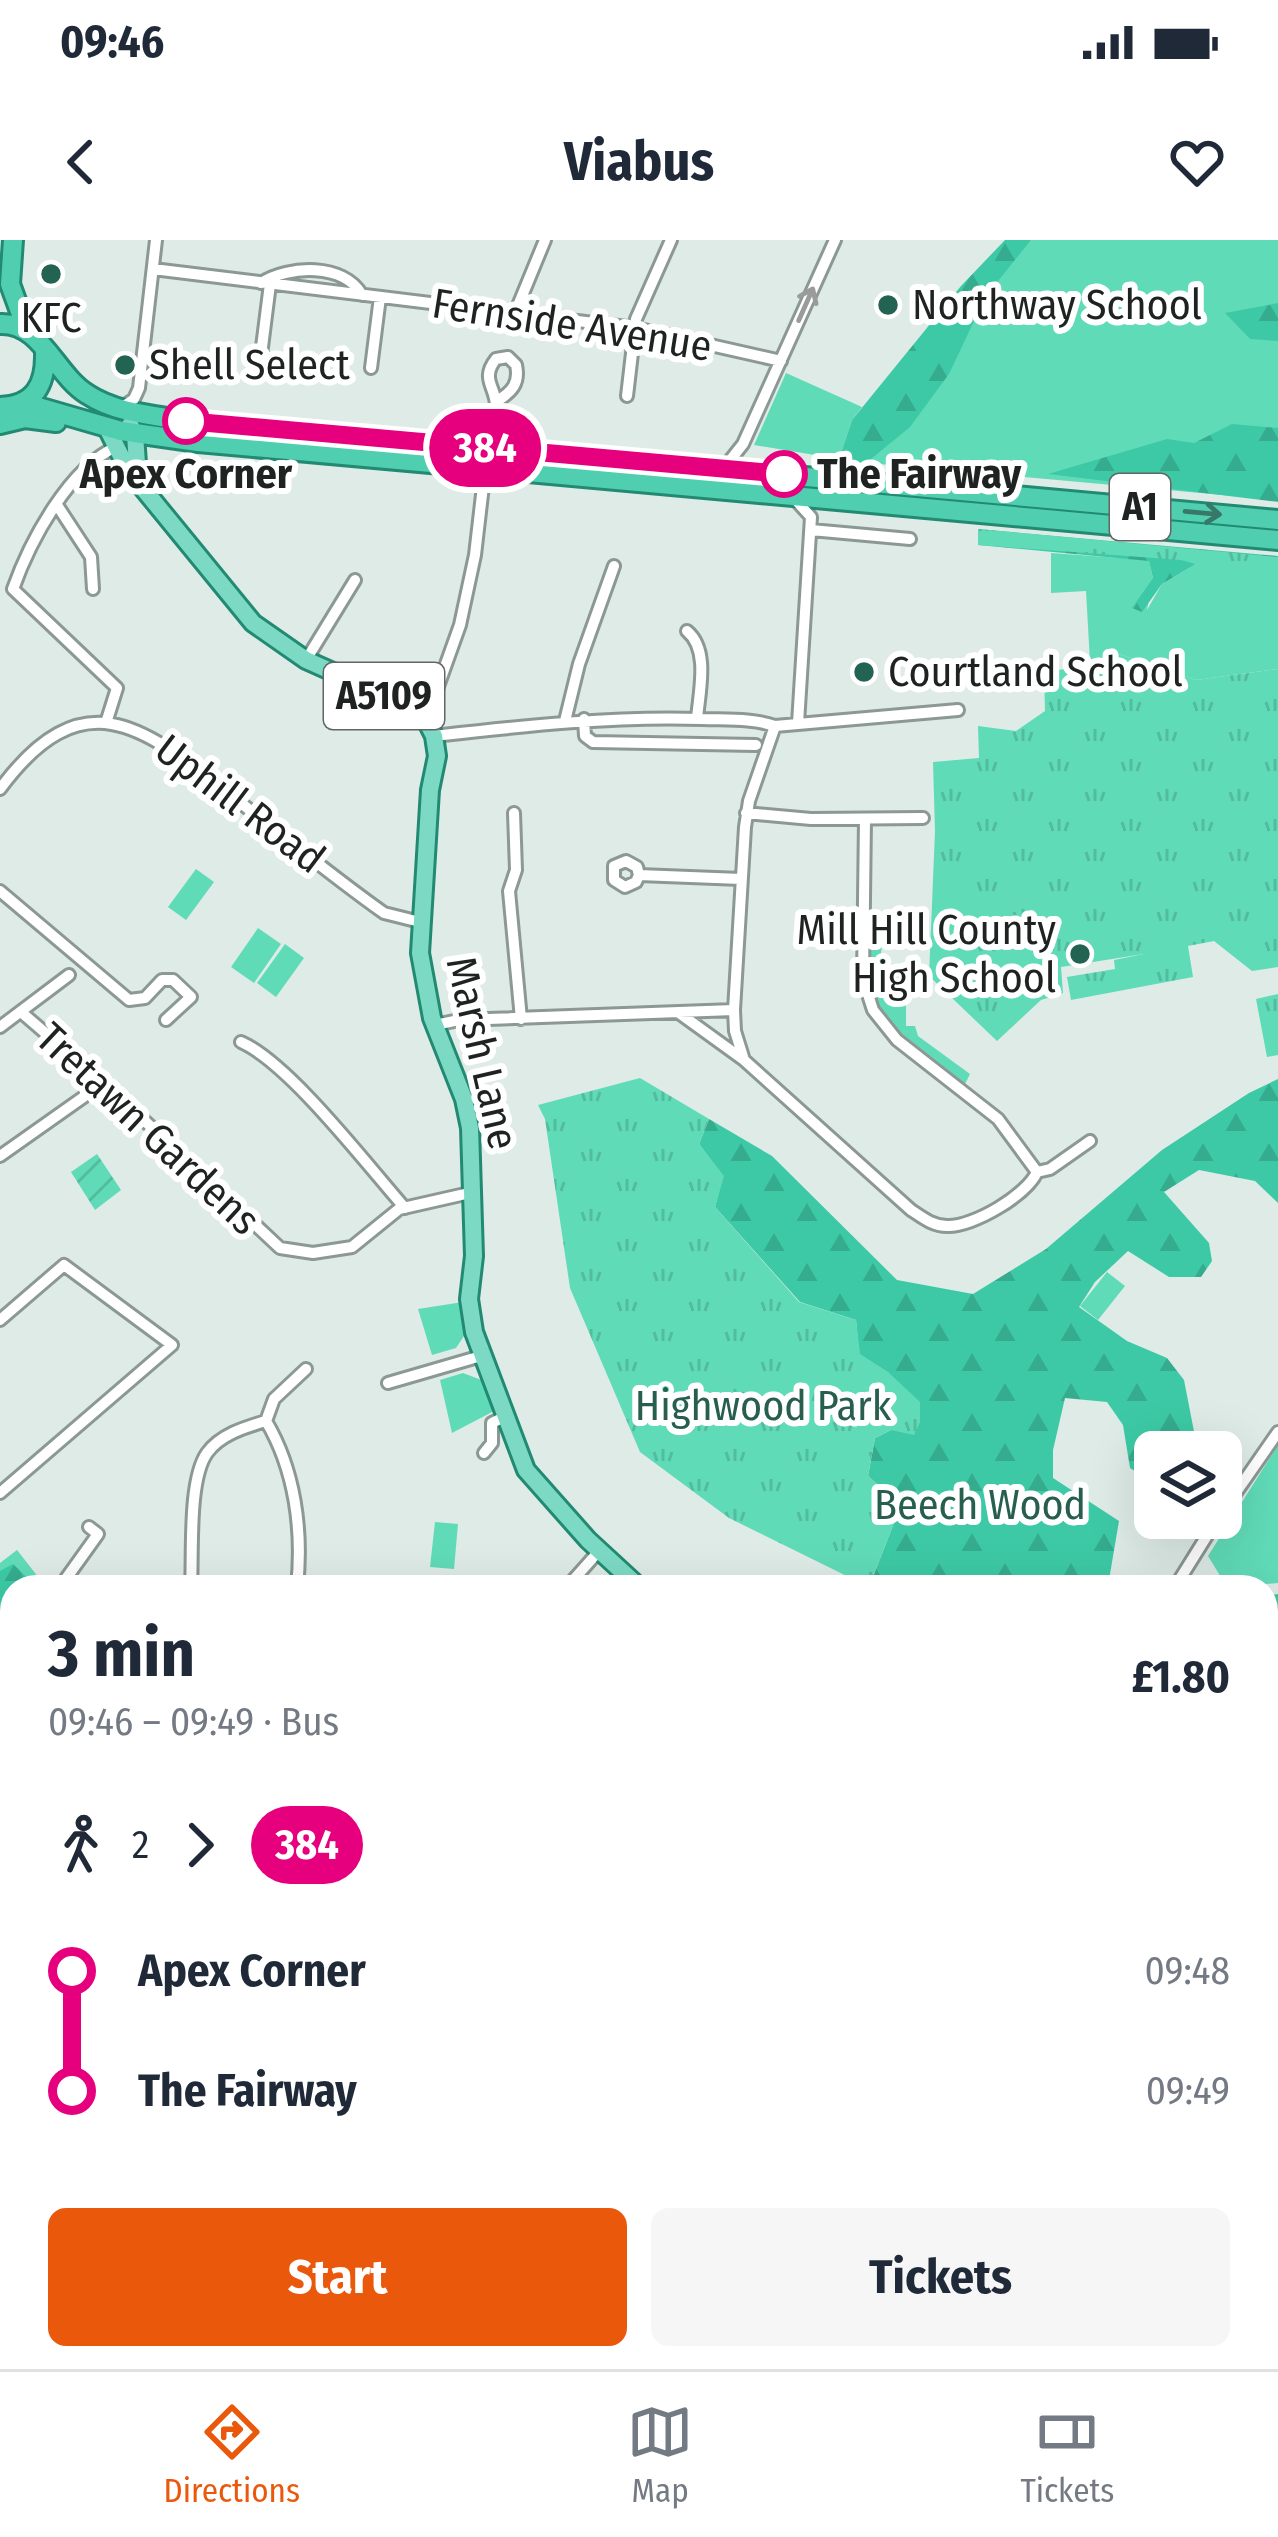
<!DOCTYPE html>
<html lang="en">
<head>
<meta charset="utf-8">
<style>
	body { margin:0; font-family:"Fira Sans Condensed",sans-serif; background:#f6f6f7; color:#1f2937; height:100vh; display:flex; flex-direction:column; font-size:45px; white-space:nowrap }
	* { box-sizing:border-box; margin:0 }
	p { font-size:39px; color:#747a83 }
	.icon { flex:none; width:66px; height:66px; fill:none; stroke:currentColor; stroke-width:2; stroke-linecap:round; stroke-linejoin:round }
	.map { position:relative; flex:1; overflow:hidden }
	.panel { position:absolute; left:0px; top:1335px; width:1278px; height:795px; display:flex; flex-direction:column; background:#fff; border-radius:36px 36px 0 0; box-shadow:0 12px 48px #0002 }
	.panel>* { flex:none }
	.badge { padding:0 24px; border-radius:39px; font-size:42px; line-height:78px }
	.tools { position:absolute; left:1134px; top:1191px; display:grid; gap:24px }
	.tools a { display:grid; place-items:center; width:108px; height:108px; border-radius:18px; background:#fff; box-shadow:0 12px 48px #0002; font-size:60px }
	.map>.badge { position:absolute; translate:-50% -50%; box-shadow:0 0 0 6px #fff }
	.legs { display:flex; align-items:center; gap:18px; height:132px; padding:0 48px; font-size:39px }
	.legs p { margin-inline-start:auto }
	.overview { display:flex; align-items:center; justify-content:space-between; height:204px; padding:0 48px }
	h1 { font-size:66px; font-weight:700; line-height:90px }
	.cta { display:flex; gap:24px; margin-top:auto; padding:24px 48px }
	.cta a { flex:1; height:138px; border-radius:18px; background:#ea580c; color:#fff; font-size:48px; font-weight:700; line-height:138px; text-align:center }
	.cta a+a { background:#f6f6f7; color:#1f2937 }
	ul { padding:0 48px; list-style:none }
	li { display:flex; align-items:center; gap:42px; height:120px; font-size:45px }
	li i { display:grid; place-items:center; width:18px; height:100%; margin:0 15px; background:currentColor }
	li i::after { content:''; width:30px; height:30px; margin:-15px; border:9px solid; border-radius:50%; background:#fff }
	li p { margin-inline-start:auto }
	li:first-child i { background:linear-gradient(#0000 50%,currentColor 0) }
	li:last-child i { background:linear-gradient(currentColor 50%,#0000 0) }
	.status { display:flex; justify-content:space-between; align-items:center; height:84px; padding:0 60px; background:#fff; direction:ltr }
	.status svg { height:33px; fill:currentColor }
	header { display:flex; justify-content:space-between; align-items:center; height:156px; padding:0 48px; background:#fff; font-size:54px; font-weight:700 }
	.dock { display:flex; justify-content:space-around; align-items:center; height:168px; border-top:3px solid #e0e1e3; background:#fff; font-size:33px; color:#747a83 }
	.dock a { display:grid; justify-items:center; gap:6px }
	.dock .active { color:#ea580c }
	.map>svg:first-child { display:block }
</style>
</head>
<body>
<div class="status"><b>09:46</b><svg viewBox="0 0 49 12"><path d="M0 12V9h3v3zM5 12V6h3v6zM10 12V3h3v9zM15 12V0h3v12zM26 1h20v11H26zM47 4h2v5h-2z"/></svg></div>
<header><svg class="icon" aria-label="back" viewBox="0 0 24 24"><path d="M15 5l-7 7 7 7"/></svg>Viabus<svg class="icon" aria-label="heart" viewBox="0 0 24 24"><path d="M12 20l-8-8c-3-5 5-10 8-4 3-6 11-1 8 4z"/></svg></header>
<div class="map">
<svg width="1278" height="2129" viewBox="0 0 1278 2129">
	<defs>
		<pattern id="forest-firs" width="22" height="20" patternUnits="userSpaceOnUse" patternTransform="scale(3)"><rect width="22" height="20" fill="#3dc9a5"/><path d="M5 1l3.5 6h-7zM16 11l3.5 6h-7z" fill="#35ac8e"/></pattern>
		<pattern id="park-tufts" width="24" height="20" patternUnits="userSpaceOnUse" patternTransform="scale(3)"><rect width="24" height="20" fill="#60dbb8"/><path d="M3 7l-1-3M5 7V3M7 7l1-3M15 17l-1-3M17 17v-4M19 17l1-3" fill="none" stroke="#53bc9e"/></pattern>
		<pattern id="garden-furrows" width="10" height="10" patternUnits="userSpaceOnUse" patternTransform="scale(3)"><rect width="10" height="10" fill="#60dbb8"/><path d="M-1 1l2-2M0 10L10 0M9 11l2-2" fill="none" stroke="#53bc9e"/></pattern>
	</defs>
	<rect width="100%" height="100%" fill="#deebe6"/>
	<path fill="#60dbb8" d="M1013,0H1278V260L868,223Z
		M786,133L862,167L852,180L839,219L754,205Z
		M1051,313L1149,320L1153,338L1147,370L1162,344L1196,324L1278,336V429L1196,440L1119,414L1114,419L1090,422L1086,351L1051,353Z
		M196,629L214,642L186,680L168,667Z
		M258,688L281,704L254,743L231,727Z
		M869,702H882L878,752L906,753V786H915L918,796L970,834L965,844L885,781L874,753L869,752Z
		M285,704L304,718L276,757L257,743Z
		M1107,1032L1125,1046L1098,1080L1080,1066Z
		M463,1062L468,1090L456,1108L432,1115L418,1069Z
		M463,1133L484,1141L494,1171L452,1193L440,1140Z
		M1278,1205V1343L1227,1347L1208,1316Z
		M435,1282L458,1284L454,1329L430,1327Z
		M17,1310L46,1347H12V1780L0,1774V1323Z
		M1278,1634V1949L1266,1948V1638Z
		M562,2118H1233V2129H561Z"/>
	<path fill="url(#forest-firs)" d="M1005,0H1031L986,56L949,134L910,187L865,224L839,219L852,180L961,46Z
		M1278,63V101L1250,99L1225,73Z
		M1232,184L1278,188V262L1048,234L1167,199L1194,203Z
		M978,289L1278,316V336L1196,324L1162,344L1142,372L1132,368L1153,338L1149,321L978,305Z
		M1278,839V963L1255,941L1199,930L1164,952L1209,1003L1212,1021L1201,1037H1169L1128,1011L1095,1042L1079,1067L1127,1101L1167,1118L1184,1140L1198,1212H1155V1244L1130,1228L1123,1185L1107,1162L1065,1158L1053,1210V1238L1119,1281L1109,1340L1104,1347H869L901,1265L868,1236L875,1198L891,1190L889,1133L859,1114L856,1080L800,1062L715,967L723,936L699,904L709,879L772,916L897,1040L973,1054L1046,1009L1162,910L1249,853Z
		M13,1324L37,1347H12V1394L0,1385V1331Z
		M1278,1354V1585L1266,1615V1356Z
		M429,2118H562L561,2129H437Z"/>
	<path fill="url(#park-tufts)" d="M978,289L1278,317V336L1221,331L1181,320L978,305Z
		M1119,414L1196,440L1278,429V727L1252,731L1214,701L1188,706L1193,737L1071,760L1067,737L1115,729L1114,720L1144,714L1061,727L1063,753L1041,760L997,801L929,736L935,591L933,522L979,518L978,486L1016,491L1045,471L1044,433L1114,419Z
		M1278,754V815L1267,817L1256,759Z
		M640,838L709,879L699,904L724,936L715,967L799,1062L856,1080L860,1114L889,1133L920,1162V1182L914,1195L891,1190L875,1198L868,1236L901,1265L869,1347L729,1278L640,1212L570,1048L545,879L538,865Z
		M0,1774L12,1780V1995L0,1982Z
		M1266,1962L1278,1963V2129H1233V2118H1266Z"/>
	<path fill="url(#garden-furrows)" d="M97,914L121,950L95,970L71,932Z"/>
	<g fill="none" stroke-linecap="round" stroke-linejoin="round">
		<path stroke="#1db592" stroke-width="3" d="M566,2129V2118"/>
		<g stroke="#8c9894" stroke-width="16">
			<path id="minor" d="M153,29L635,88L781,121
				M261,43C289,25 344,23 362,55
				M515,73L545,0
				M261,115L270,44
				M371,128L380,57
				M627,156L636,79L671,0
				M121,168L134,159L139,148L156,0
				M490,208C492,195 496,180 496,166C496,147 480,139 496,119L508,117L516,125C520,143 512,152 497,161
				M724,228L743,204L835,0
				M792,256L811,277L798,483
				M57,265L91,317L93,349
				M811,290L910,299
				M687,391C710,410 699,452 697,479
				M306,420L355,340
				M584,479L585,496L593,502L756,505
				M426,480L460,385L475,315L483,246L467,227
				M565,481L579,424L614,326
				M106,483L117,448L13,349C30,301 69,228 116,207
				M775,486L749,561L745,587L734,770L735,791L744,820L911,970C923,978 933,986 947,986C973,987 1027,955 1037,932L1050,929L1090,901
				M434,496C524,486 611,476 702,479C726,480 752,478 775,486L958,470
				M0,549C86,433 148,491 237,560C286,598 333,637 384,673L420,682
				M514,573L516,630L509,651L521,779
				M746,573L811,579L923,578
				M865,579L863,739L873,770L897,800L998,879L1037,932
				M639,635L637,627L626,621L614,626V640L625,647L636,642L639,635L741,639
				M0,651L129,760L145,758L162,740H173L191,757L166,780
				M21,772L115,853L280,1008L313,1013L352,1007L399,969L474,952
				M679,773L744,820
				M435,785L459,780L734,770
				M0,787L69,735
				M241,802C290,824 367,925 405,968
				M0,916L102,844
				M0,1080L64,1025L172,1105L0,1253
				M388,1143L481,1116
				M266,1181C295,1230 303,1290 297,1347
				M484,1213L492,1203V1183L504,1177
				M1221,1274L1278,1192
				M60,1347L98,1294L89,1287
				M191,1347C193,1313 188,1240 207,1213C221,1194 246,1187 266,1181L274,1159L306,1129
				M567,1347L599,1311
				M1175,1347L1218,1278
				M0,2122L5,2129"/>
		</g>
		<g stroke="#8c9894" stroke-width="20">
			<path id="tertiary" d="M0,1393L12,1408"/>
		</g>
		<g stroke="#8c9894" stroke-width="21">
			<path id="secondary" d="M1266,1962L1278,1963
				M0,2056L12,2045"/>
		</g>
		<g stroke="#228a72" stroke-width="22">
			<path id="primary" d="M130,185L135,194L138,239
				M107,188L128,230L253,383L306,420L380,453L426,480L434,496L437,516L430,550L420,713L432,778L464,859L470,888L474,1016L469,1059L474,1092L526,1230L588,1300L639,1347
				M1233,2129V2118"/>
		</g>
		<g stroke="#228a72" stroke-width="24">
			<path id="trunk" d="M13,0L10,44L26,88
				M0,84C41,82 55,134 87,154C114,172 149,175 181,180L1278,280
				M24,163L121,191L198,202L1278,300
				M0,167C35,166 46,144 45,112
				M0,184L25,178L56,182"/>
		</g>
		<use href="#minor" stroke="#fff" stroke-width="10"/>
		<use href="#tertiary" stroke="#fff" stroke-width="14"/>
		<use href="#secondary" stroke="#bdede2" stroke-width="15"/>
		<use href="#primary" stroke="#7cdac4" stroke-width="16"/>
		<use href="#trunk" stroke="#50ceb0" stroke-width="18"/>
	</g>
	<defs><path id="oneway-shaft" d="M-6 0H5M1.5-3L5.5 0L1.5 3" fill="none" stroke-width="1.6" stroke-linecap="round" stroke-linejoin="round" transform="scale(3)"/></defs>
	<use stroke="#9a9c9b" href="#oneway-shaft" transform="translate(806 64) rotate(-66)"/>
	<use stroke="#377868" href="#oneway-shaft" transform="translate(1203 273) rotate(5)"/>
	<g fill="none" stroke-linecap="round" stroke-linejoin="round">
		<g stroke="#fff" stroke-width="27">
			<path id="line-1" d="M186,181L784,234"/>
		</g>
		<use href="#line-1" stroke="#e6007e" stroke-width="18"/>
	</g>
	<g fill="#226351" stroke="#fff" stroke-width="4.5">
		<circle cx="51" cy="34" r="12"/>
		<circle cx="888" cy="65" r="12"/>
		<circle cx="125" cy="125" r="12"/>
		<circle cx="864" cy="432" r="12"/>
		<circle cx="1080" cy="714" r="12"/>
	</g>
	<g fill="#fff" stroke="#e6007e" stroke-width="6">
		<circle cx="186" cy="181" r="21"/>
		<circle cx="784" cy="234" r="21"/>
	</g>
	<g text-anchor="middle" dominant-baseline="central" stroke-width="12" stroke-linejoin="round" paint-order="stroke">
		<g fill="#fff" stroke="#626564" stroke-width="3">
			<rect x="1110" y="234" width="60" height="66" rx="9"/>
			<rect x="324" y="423" width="120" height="66" rx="9"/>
		</g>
		<g font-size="39" font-weight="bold" fill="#1e2321">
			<text x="1140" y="267">A1</text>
			<text x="384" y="456">A5109</text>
		</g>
		<g font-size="42" fill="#1e2321" stroke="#fff" text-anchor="start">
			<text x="912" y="65">Northway School</text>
			<text x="51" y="78" text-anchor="middle">KFC</text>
			<text x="149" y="125">Shell Select</text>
			<text x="888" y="432">Courtland School</text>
			<text x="1056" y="690" text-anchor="end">Mill Hill County<tspan x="1056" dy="48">High School</tspan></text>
		</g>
		<g font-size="42" fill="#1e2321" stroke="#fff">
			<text transform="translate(572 85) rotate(9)">Fernside Avenue</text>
			<text transform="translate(240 564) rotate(37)">Uphill Road</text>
			<text transform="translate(482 813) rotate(77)">Marsh Lane</text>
			<text transform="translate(148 889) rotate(43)">Tretawn Gardens</text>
		</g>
		<g font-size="42" font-weight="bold" fill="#1e2321" stroke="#fff">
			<text x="186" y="234">Apex Corner</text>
			<text x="817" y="234" text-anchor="start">The Fairway</text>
		</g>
		<g font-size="42" fill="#275e4e" stroke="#fff">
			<text x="763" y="1166">Highwood Park</text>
			<text x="980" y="1265">Beech Wood</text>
		</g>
	</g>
</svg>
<div class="tools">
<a><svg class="icon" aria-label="layers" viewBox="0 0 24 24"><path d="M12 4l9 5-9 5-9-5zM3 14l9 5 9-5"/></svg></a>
</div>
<b class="badge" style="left:485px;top:208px;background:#e6007e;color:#fff">384</b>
<section class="panel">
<div class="overview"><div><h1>3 min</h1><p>09:46 – 09:49 · Bus</p></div><b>£1.80</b></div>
<div class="legs"><svg class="icon" aria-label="walk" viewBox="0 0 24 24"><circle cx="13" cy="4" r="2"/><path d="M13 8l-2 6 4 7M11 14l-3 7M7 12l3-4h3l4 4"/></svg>2<svg class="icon" aria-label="forward" viewBox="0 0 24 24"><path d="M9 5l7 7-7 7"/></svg><b class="badge" style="background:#e6007e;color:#fff">384</b></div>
<ul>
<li><i style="color:#e6007e"></i><b>Apex Corner</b><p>09:48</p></li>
<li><i style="color:#e6007e"></i><b>The Fairway</b><p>09:49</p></li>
</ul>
<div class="cta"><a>Start</a><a>Tickets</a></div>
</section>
</div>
<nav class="dock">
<a class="active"><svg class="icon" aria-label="directions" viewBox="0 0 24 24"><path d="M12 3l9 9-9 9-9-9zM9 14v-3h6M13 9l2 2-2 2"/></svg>Directions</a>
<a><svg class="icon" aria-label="map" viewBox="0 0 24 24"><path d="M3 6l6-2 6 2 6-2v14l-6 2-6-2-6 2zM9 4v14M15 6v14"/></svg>Map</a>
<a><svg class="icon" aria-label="tickets" viewBox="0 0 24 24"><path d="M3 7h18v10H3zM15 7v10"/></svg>Tickets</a>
</nav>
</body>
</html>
